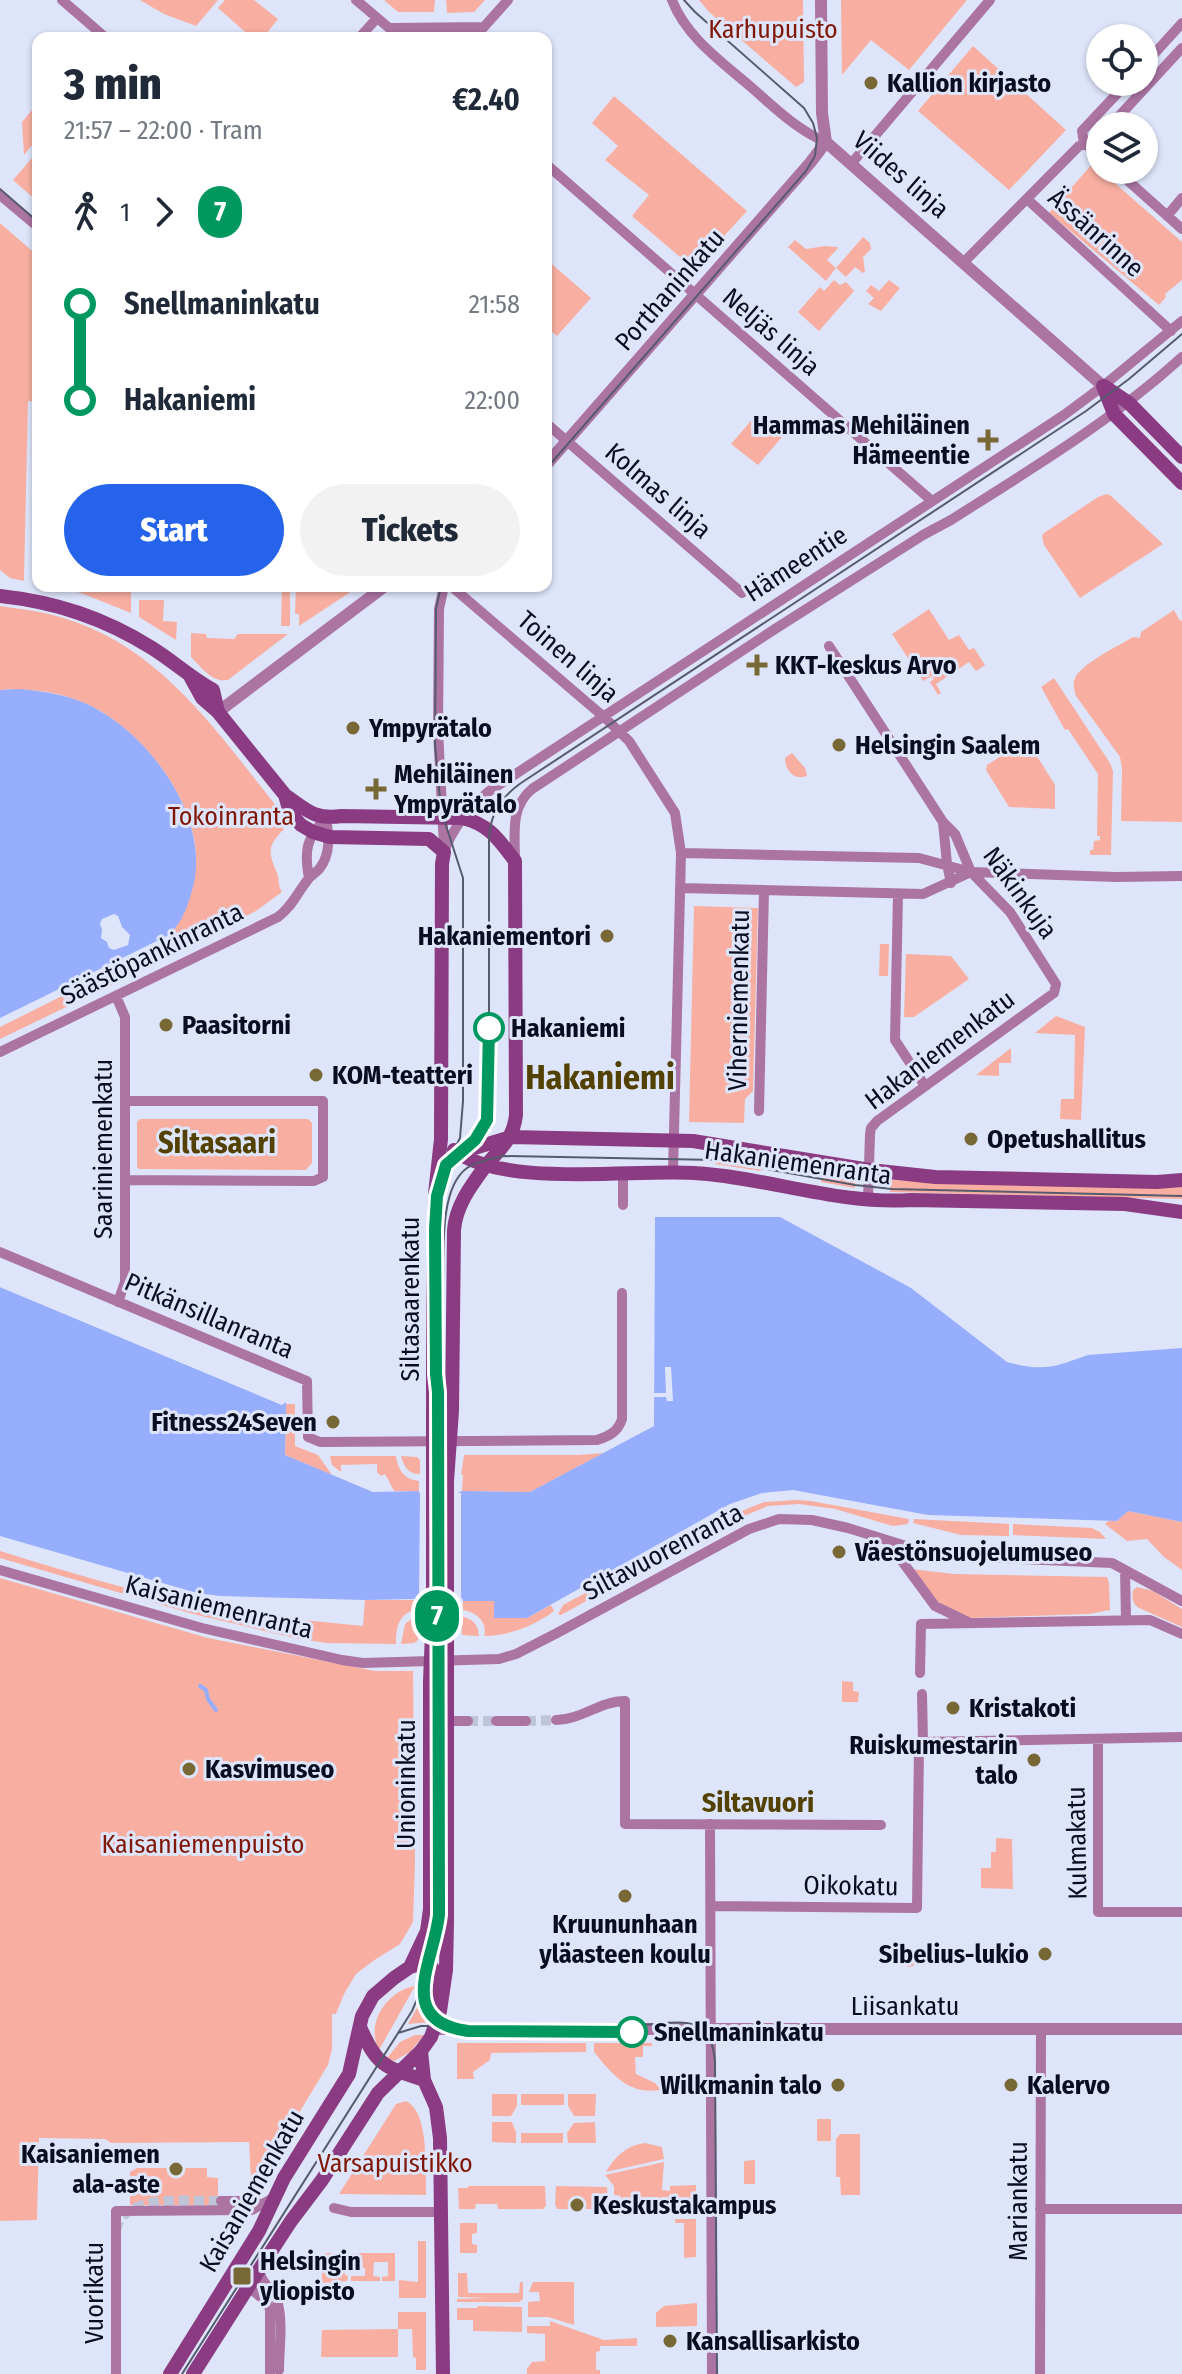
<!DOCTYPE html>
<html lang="en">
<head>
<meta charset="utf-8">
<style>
	body { margin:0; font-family:"Fira Sans Condensed",sans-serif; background:#f2f2f3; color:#1f2937; height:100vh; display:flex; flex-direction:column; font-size:30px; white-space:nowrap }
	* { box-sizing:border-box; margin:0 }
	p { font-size:26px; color:#747a83 }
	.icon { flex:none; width:44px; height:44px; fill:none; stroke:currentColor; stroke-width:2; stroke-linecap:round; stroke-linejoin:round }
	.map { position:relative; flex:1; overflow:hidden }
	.side { position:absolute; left:32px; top:32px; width:520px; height:560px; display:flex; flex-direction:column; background:#fff; border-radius:16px; box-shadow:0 2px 6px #0004 }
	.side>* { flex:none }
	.badge { padding:0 16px; border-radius:26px; font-size:28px; line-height:52px }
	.controls { position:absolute; left:1086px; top:24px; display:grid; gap:16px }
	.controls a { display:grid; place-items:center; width:72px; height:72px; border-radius:50%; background:#fff; box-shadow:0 2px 6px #0004; font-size:40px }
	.map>.badge { position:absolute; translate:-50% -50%; box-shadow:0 0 0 4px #fff }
	.legs { display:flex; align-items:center; gap:12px; height:88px; padding:0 32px; font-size:26px }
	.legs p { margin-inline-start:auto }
	.headline { display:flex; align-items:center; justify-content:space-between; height:136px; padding:0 32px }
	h1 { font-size:44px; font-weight:800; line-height:60px }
	.primary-button { display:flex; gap:16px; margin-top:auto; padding:16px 32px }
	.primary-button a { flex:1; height:92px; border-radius:48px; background:#2563eb; color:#fff; font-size:32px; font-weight:800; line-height:92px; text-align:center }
	.primary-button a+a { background:#f2f2f3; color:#1f2937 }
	ul { padding:0 32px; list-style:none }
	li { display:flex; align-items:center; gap:28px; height:96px; font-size:30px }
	li i { display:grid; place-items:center; width:12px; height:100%; margin:0 10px; background:currentColor }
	li i::after { content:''; width:20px; height:20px; margin:-10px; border:6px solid; border-radius:50%; background:#fff }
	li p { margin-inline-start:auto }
	li:first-child i { background:linear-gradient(#0000 50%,currentColor 0) }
	li:last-child i { background:linear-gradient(currentColor 50%,#0000 0) }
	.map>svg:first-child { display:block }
</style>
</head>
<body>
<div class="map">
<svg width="1182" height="2374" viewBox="0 0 1182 2374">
	<rect width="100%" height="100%" fill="#dee5fa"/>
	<path fill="#f8afa1" d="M140,0H218L196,26L164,14Z
		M225,0H254L278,19L263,38H252L218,8Z
		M384,0H435L434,12H398Z
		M446,0H485L474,12L447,13Z
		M699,0H803L804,82L796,87L709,12Z
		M841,0H967L909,70L871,40L842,75Z
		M973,46L1066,130L1009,190L918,111Z
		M614,96L747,211L694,269L632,216L649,195L605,160L618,146L592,123Z
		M38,103V138L24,155L22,122Z
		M32,158L38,163V202L13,180Z
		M1094,162L1100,170L1182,242V280L1165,294L1166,297L1159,305L1049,213Z
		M0,223L38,256V414L37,402L28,401L24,581L10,578L0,570Z
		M863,237L870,243L871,249L863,257L865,271L863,273L855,267L846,277L836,268L826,281L788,247L795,240L806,249L825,246L837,247L838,248L827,260L836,268Z
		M546,259L591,298L557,336L546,327Z
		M834,280L840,285L846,282L854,291L819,331L798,312L820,287L824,291Z
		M889,280L900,288L881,311L868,304L874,298L866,291L871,285L879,291Z
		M756,415L782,437L758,465L731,444Z
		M1107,494L1111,496L1163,544L1080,598L1044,545L1042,536L1044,533L1098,497Z
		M53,586H131V613L81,593Z
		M282,586H290V626H281Z
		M296,586H354L349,593L299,626V614H295Z
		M139,600H164L163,621L177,622L176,640L139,617Z
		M0,606C20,609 41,611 60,617C161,645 219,735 281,812L274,819L284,829C267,847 268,851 277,873C280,880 277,884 282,892L256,911L181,948L172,933C181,921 184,908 188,894C191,884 195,874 196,864C199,805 146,735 95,708C65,692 33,688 0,690Z
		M929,609L949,640L959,635L969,650L974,648L985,665L976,671L969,662L936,684L941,693L938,695L930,682L934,679L932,676L923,681L892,634Z
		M1174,610L1180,621L1182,620V822L1121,821L1122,768L1120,757L1076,696C1074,689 1072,683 1076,676C1085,662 1118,646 1133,637L1140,638L1141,632Z
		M191,633L206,634L207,638L234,639L238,634H288L228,680C212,683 201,667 191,657Z
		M1054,678L1110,763L1113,771L1111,855H1090V850H1093L1094,841L1100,840V836H1097L1098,774L1068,729L1065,730L1041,687Z
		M1023,742H1028L1055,785V809L1009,807L986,770L987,765Z
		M792,753L805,768L807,776C795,781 785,771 785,758Z
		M694,906L758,908L753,1091L745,1099L744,1123L689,1122Z
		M174,940L179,951L98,992L92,982Z
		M880,944H889L888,976H879Z
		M906,954L951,956L969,979L914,1017H904Z
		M86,984L91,995L0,1039V1027Z
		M1056,1016L1085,1027L1081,1120L1060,1119L1061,1099H1074L1075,1035L1035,1033Z
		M1011,1048V1063H999V1076L976,1075Z
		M140,1119H308L312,1123V1163L306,1170L139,1169L137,1167V1122Z
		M716,1152L764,1159L761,1171L715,1164Z
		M823,1170L856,1176L855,1188L821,1182Z
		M890,1180L1182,1187V1199L890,1192Z
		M286,1404H295V1446L318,1455L332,1475L285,1455Z
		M604,1453L530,1492L462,1491L463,1475H461L464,1455H578Z
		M330,1456H396C398,1470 404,1479 419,1481V1491H394L385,1474L381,1476L377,1472V1464L341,1465V1472L332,1465Z
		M401,1456L417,1457L420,1460V1474C408,1474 404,1467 401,1456Z
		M796,1500L811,1501L909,1519L908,1524L893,1526L835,1509L799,1504L768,1506L734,1520L732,1515L764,1502Z
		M1128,1511L1182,1522V1570L1164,1557L1147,1539L1127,1541L1105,1524L1108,1521H1117Z
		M914,1519L1009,1524V1536L961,1535L913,1523Z
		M717,1524H722V1526L561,1615L558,1614L563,1605L703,1529Z
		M1013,1524L1092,1528L1100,1532L1106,1539L1013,1535Z
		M0,1551C98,1582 198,1609 300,1626L304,1620L363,1626L365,1600H419V1609C399,1612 396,1626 396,1644L327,1643L299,1639L193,1614L0,1558Z
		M911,1569L954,1574L1107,1577L1109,1583L1110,1610L1089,1614L969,1618L937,1602Z
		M0,1578L208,1638L375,1671H413L415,1862L413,1922L400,1944L373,1961L356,1974L344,1994L336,2014H332V2049L328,2065L282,2141L266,2143L277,2150L263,2180H251L249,2142L111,2143L105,2139L39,2138L37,2220L0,2221Z
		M1137,1587L1153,1591L1182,1609V1627L1139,1608C1132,1603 1132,1598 1133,1590Z
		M463,1601H494V1617L527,1618L551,1605L554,1611C534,1626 509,1636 484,1636C488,1623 477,1612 463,1610Z
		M461,1616C473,1619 478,1624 479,1636L462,1635Z
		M414,1617H419L418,1640L414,1643L401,1644L405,1624Z
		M842,1681L853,1682V1691L859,1692L858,1702H842Z
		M996,1838L1012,1839L1013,1889L981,1888V1868H991V1852H996Z
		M915,1950L927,1951L930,1957L917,1961L913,1966L907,1967L904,1959Z
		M415,1986L379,2050C365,2023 387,1991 415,1986Z
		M421,2001L431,2019L430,2022L408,2024Z
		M415,2035H424L410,2052L394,2061L387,2058L400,2042Z
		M457,2043H586V2052L491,2053L490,2060L473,2072L474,2079H457Z
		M594,2043H652V2046H643V2057H635L636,2074L655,2083L661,2090C628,2095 613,2075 594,2052Z
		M492,2094H517V2106L511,2116H492Z
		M521,2094H564V2105H521Z
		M568,2094H596L595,2116H574L568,2106Z
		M406,2101C430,2112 425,2172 426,2195L339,2194L396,2104Z
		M817,2119H831V2141H817Z
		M492,2122H512L516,2132V2143L492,2142Z
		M595,2122L596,2143H568L567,2133L574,2123Z
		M521,2133H563V2143H521Z
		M840,2134H860V2195H841L840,2177H836V2139Z
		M645,2143L662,2147L664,2159L606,2172C614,2157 627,2145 645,2143Z
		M755,2160V2184H744V2161Z
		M664,2162L662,2190L670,2191V2186L696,2185V2212L687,2213V2209H637L636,2204H621V2196L614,2195V2186L605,2175Z
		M137,2168H207V2177L218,2178V2196L221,2197V2205H130V2172Z
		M468,2186H545L546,2206L543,2209H498L497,2204H476L475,2209H459L458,2188H468Z
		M556,2186L607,2187L609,2209H557L555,2204Z
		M675,2219H696V2257L684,2258V2223H675Z
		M460,2223H477V2233L472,2234V2244L477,2245V2253H460Z
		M418,2241H426V2298H399V2280L418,2282Z
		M322,2253H395V2281H382V2277L388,2276V2262H374L373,2276L380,2277V2281H351V2276H365V2268H345V2275L348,2276L347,2281L322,2283Z
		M458,2273H467L468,2293H519L520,2282H523V2299L519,2302H457V2299L488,2298L458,2297Z
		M533,2282H574V2325L548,2317H528V2302L540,2301L539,2292H529Z
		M697,2303V2326L656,2327V2313L664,2306Z
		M478,2306L522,2307V2332L473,2331V2320H457V2308H477Z
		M398,2312H426V2370H416V2358L413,2357L412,2329H398V2357H321L322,2330L398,2329Z
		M550,2321L604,2340L637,2338V2346H600V2351L596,2352V2370H600V2374H527V2369L532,2362L545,2361V2334L527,2333V2326H550Z"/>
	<path fill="#97adfd" d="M18,689C44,691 71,695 95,708C151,738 208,816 194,883C189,902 183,924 167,936L0,1018V690Z
		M655,1217H780L911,1288L1007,1362C1044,1372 1054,1367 1088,1355L1182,1348V1522L1128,1511L1117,1521L928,1515L793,1490L762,1493L730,1504L527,1618H494V1601H463L462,1598L365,1600L220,1596L197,1593L0,1536V1287L282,1405L286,1402L285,1455L373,1492L419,1491V1493H458L462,1491L530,1492L654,1426Z"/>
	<path fill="#dee5fa" d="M114,914L118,916L122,927L130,935L128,945L114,950L109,948L107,942L101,938L102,930L100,924L102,919Z
		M0,1283H2L284,1401L282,1405L0,1287Z
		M665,1367H671L673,1401H667L666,1397H654V1393H666Z
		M420,1493H461V1598H419Z"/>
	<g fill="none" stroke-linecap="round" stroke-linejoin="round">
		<path stroke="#97adfd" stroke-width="4" d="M200,1686L206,1690L208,1699L216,1710"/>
		<path stroke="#bec5d9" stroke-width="10" stroke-dasharray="10 5" stroke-linecap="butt" d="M468,1721H496
			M526,1721L556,1720
			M116,2230C124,2192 191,2202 221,2201"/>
		<path stroke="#ab74a3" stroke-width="10" d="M62,0L106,38
			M356,0L401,38
			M672,0C686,37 722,62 751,87C774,107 797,130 826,142
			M389,28L484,27
			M359,38L377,18
			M474,38L508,0
			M1144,65L1182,23
			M1110,126L1182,48
			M1084,143L1082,131L1128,82
			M1084,143L1100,155
			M546,164L932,501
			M851,164L990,0
			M1116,170L1182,229
			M0,195L38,227
			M1027,199L1171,331
			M1167,216L1182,198
			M964,262L1079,146L1096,142L1100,138
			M546,423L742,593
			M451,586L604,717L629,741L675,813L681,853L673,1172
			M829,646L943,822L955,834L971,872L1010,912L1056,984L1054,993L877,1121L871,1128L870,1134L868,1200
			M943,822L947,864L951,883
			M444,846L438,731L439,609L444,586
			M444,852C453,827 468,809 488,792L1064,415L1103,386L1182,321
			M681,853L919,858L971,872L1116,877L1182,876
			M515,861C515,834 510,807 532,789L775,629L923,535L951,520C1031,469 1112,421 1182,357
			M309,878C304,851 306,838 326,818
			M680,888L923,894L971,872
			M898,894L895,1040L925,1086
			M116,996L125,1017V1282L118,1302
			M0,1052L278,917C293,906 298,891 310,877C313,874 317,872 320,868C331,853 329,835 326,818
			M759,1111L764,890
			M125,1180L314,1181L323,1177V1101H126
			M623,1205V1174
			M0,1252L307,1381L308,1437L320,1442L597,1440C609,1436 618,1432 622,1419V1293
			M888,1542L935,1606L968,1622
			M0,1570L202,1628L342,1660L363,1663L499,1659L516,1654L557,1633L749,1529L779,1519L812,1520L848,1528L935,1555L1112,1563L1182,1601
			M1125,1570L1126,1620
			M920,1673L921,1624L1150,1620L1182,1634
			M556,1720C581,1720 600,1701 625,1701V1824L881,1825
			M447,1721H468
			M496,1721H526
			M1098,1740V1912H1182
			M923,1742L1182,1737
			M710,1824L712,2374
			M711,1906L917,1908L919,1745L923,1742L922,1694
			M221,2201H254L262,2206
			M334,2208L351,2212H441
			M1040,2209H1182
			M259,2270C261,2285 275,2290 278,2304C283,2324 279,2350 279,2370
			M231,2277C245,2286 262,2294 270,2309V2374
			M116,2374V2211L252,2210L273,2198
			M1040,2374L1041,2029"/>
		<path stroke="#ab74a3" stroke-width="12" d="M821,0L822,113L826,142
			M826,142L1103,386
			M546,465L810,163L826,142
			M218,712L385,586
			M436,2029H1182"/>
		<path stroke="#8a3b82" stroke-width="14" d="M1103,386L1114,414L1182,483
			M1104,386L1129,403L1182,457
			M0,596C56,602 104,618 152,648C173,661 191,678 213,690L218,712
			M191,678L202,698L218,712L285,795L290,813L301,825L313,832L330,837L429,839L444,852L442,864L441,1139L435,1194L433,1299V1611L430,1681V1909L427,1931L410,1967
			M454,1150C503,1188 631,1169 694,1173C766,1177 838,1205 911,1200L1125,1204L1182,1212
			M439,1168L458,1153L511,1137L693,1141L870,1170L935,1177L1157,1182L1182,1180
			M360,2027C377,2066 384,2067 424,2080
			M421,2051L424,2080L436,2107L440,2138L443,2374
			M170,2374L259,2231L284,2178L349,2074L362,2016L373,1996L394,1978L410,1967L423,1963L430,1965L434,1970L438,1995
			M193,2374L259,2270L291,2221L322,2180L378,2093L421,2051L431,2037L440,2011L446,1970L447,1922V1481L452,1411L454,1230C456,1206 470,1187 484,1168C499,1149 513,1141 516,1115L515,861C499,840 489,824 462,818L342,816C314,820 307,810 285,795"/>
		<path stroke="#565b6e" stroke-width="2" d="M0,189L38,222
			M546,469L806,171L815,156L817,138L813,123L804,108L695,12L684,0
			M453,1157C470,1144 485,1134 489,1111V839C490,814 501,797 521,783L1086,411L1129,379L1182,334
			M435,1217L442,1174L460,1138L463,1101V878L441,810L435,745L436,609L441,586
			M430,1976C427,2000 437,2017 461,2024
			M398,2033L421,2026L642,2025C678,2023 712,2012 715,2062L717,2374
			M182,2374L412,2011L439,1948L444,1916L443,1284C444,1253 439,1188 467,1168C477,1161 491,1159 503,1156L717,1160L855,1185L892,1189L1182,1196"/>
	</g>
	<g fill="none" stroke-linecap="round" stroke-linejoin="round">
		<g stroke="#fff" stroke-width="18">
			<path id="line-1" d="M489,1028L487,1120L475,1140L446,1165L437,1196L435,1229L436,1374L438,1392L439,1915C434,1961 394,2021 468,2031L632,2032"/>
		</g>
		<use href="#line-1" stroke="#00985f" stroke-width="12"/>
	</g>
	<g fill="#786835" stroke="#dee5fa" stroke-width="3">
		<circle cx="871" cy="83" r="8"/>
		<path d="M984 428h8v8h8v8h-8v8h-8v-8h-8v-8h8z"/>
		<path d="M753 653h8v8h8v8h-8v8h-8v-8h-8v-8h8z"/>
		<circle cx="353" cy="728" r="8"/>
		<circle cx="839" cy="745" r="8"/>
		<path d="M372 777h8v8h8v8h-8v8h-8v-8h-8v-8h8z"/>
		<circle cx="607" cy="936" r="8"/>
		<circle cx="166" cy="1025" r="8"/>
		<circle cx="316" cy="1075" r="8"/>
		<circle cx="971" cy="1139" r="8"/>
		<circle cx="333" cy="1422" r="8"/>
		<circle cx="839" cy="1552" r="8"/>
		<circle cx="953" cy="1708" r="8"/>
		<circle cx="1034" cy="1760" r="8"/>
		<circle cx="189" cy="1769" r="8"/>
		<circle cx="625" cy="1896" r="8"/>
		<circle cx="1045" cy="1954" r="8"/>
		<circle cx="838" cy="2085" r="8"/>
		<circle cx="1011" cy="2085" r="8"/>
		<circle cx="176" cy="2169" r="8"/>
		<circle cx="577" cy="2205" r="8"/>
		<rect x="232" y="2266" width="20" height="20" rx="4"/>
		<circle cx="670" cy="2341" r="8"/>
	</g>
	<g fill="#fff" stroke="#00985f" stroke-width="4">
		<circle cx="489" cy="1028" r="14"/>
		<circle cx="632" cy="2032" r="14"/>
	</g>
	<g text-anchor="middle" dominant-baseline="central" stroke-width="6" stroke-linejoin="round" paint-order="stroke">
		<g font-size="26" fill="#801706" stroke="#dee5fa">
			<text x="773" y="29">Karhupuisto</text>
			<text x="231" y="816">Tokoinranta</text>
			<text x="203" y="1844">Kaisaniemenpuisto</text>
			<text x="395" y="2163">Varsapuistikko</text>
		</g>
		<g font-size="26" font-weight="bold" fill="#090d1f" stroke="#dee5fa" text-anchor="start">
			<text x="887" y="83">Kallion kirjasto</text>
			<text x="970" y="425" text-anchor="end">Hammas Mehiläinen<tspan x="970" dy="30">Hämeentie</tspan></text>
			<text x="775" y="665">KKT-keskus Arvo</text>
			<text x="369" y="728">Ympyrätalo</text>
			<text x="855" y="745">Helsingin Saalem</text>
			<text x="394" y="774">Mehiläinen<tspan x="394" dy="30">Ympyrätalo</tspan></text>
			<text x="591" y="936" text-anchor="end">Hakaniementori</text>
			<text x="182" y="1025">Paasitorni</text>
			<text x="332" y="1075">KOM-teatteri</text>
			<text x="987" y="1139">Opetushallitus</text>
			<text x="317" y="1422" text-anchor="end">Fitness24Seven</text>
			<text x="855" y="1552">Väestönsuojelumuseo</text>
			<text x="969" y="1708">Kristakoti</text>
			<text x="1018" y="1745" text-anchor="end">Ruiskumestarin<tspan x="1018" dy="30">talo</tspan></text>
			<text x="205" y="1769">Kasvimuseo</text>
			<text x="625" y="1924" text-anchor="middle">Kruununhaan<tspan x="625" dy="30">yläasteen koulu</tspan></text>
			<text x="1029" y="1954" text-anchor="end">Sibelius-lukio</text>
			<text x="822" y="2085" text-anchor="end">Wilkmanin talo</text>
			<text x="1027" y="2085">Kalervo</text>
			<text x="160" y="2154" text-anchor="end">Kaisaniemen<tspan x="160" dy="30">ala-aste</tspan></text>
			<text x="593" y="2205">Keskustakampus</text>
			<text x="260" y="2261">Helsingin<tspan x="260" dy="30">yliopisto</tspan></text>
			<text x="686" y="2341">Kansallisarkisto</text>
		</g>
		<g font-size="26" fill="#090d1f" stroke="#dee5fa">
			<text transform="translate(901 175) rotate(41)">Viides linja</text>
			<text transform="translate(1096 233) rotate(42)">Ässänrinne</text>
			<text transform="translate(670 290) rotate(-49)">Porthaninkatu</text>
			<text transform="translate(771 332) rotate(41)">Neljäs linja</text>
			<text transform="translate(658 491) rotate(41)">Kolmas linja</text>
			<text transform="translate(796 564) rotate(-33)">Hämeentie</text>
			<text transform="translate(568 657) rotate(41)">Toinen linja</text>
			<text transform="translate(1020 893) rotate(54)">Näkinkuja</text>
			<text transform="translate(152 954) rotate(-26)">Säästöpankinranta</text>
			<text transform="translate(739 1000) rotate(-89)">Viherniemenkatu</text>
			<text transform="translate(940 1050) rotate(-37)">Hakaniemenkatu</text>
			<text transform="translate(103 1149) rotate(-90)">Saariniemenkatu</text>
			<text transform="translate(798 1163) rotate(8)">Hakaniemenranta</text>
			<text transform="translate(410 1299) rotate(-90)">Siltasaarenkatu</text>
			<text transform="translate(209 1316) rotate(23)">Pitkänsillanranta</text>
			<text transform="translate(663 1552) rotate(-28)">Siltavuorenranta</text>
			<text transform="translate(219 1607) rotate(14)">Kaisaniemenranta</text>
			<text transform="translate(406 1784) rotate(-90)">Unioninkatu</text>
			<text transform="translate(1077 1843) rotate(-91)">Kulmakatu</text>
			<text transform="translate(851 1886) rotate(1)">Oikokatu</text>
			<text x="905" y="2006">Liisankatu</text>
			<text transform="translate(252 2191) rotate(-60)">Kaisaniemenkatu</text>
			<text transform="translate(1018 2201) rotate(-90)">Mariankatu</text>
			<text transform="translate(94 2293) rotate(-90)">Vuorikatu</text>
		</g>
		<g font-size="26" font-weight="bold" fill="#090d1f" stroke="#dee5fa" text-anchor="start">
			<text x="511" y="1028">Hakaniemi</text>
			<text x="654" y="2032">Snellmaninkatu</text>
		</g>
		<g font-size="28" font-weight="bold" fill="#534100" stroke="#dee5fa">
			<text x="758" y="1802">Siltavuori</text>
		</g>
		<g font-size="30" font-weight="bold" fill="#534100" stroke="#dee5fa">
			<text x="217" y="1143">Siltasaari</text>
		</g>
		<g font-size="34" font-weight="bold" fill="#534100" stroke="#dee5fa">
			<text x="600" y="1077">Hakaniemi</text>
		</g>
	</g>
</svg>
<div class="controls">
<a><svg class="icon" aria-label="locate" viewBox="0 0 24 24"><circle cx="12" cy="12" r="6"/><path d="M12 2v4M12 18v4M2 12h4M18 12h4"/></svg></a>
<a><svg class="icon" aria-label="layers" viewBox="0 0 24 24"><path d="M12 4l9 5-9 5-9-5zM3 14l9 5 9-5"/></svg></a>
</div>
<b class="badge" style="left:437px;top:1616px;background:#00985f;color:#fff">7</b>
<section class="side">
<div class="headline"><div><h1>3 min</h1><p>21:57 – 22:00 · Tram</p></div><b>€2.40</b></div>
<div class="legs"><svg class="icon" aria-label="walk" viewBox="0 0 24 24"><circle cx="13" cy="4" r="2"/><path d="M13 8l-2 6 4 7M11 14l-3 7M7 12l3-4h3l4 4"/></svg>1<svg class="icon" aria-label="forward" viewBox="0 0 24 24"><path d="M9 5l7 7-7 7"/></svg><b class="badge" style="background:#00985f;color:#fff">7</b></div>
<ul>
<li><i style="color:#00985f"></i><b>Snellmaninkatu</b><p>21:58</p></li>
<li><i style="color:#00985f"></i><b>Hakaniemi</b><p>22:00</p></li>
</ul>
<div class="primary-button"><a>Start</a><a>Tickets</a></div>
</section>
</div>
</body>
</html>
